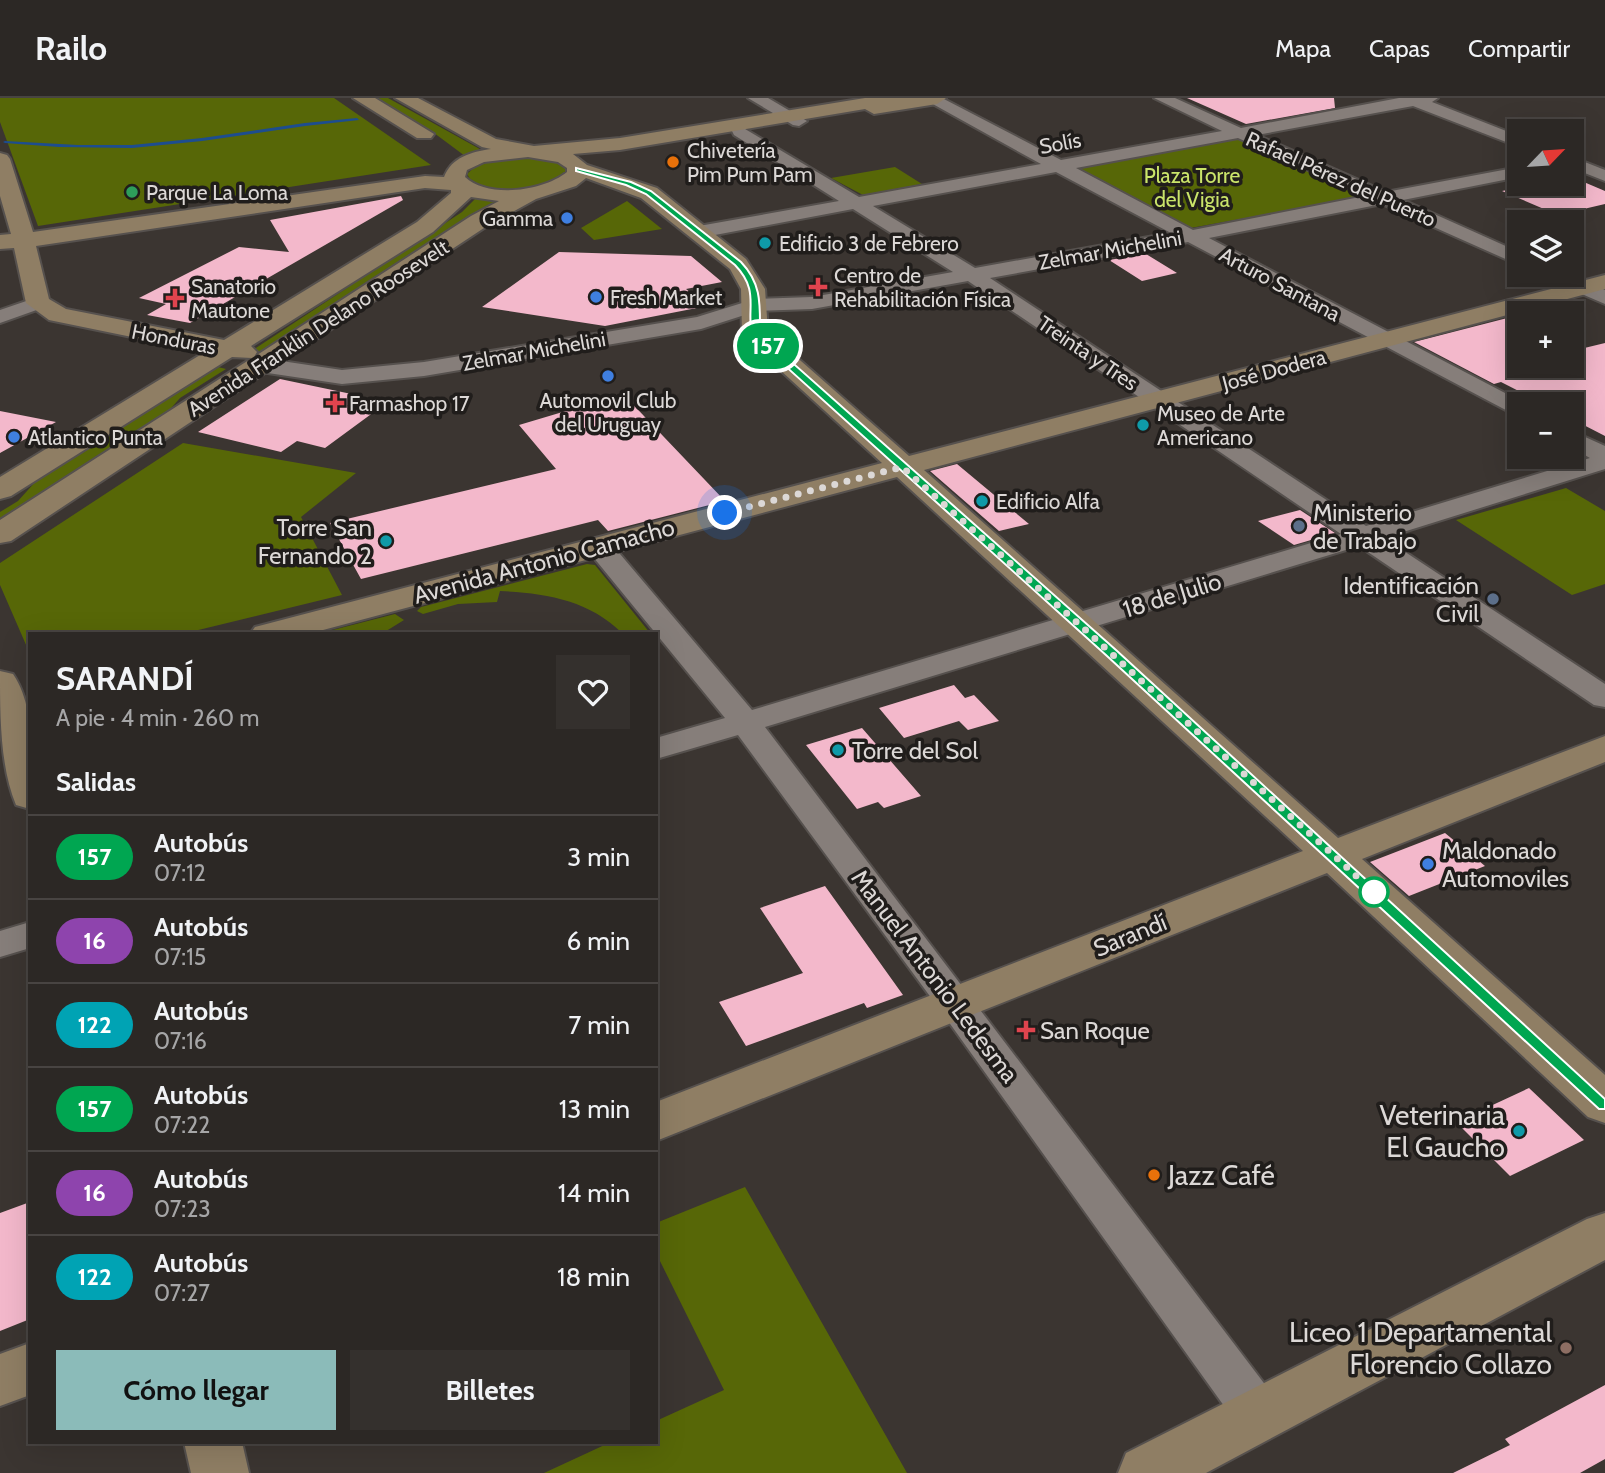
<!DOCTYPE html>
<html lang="es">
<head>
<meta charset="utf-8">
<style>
	body { margin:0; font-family:Cabin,sans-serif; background:#34302d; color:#f1f3f6; height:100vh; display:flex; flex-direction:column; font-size:26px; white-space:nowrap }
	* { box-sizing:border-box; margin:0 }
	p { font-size:23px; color:#a6a6a7 }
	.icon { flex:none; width:38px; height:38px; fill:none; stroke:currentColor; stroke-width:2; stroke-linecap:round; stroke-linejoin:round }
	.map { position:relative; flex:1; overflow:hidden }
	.drawer { position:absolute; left:28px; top:534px; width:630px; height:812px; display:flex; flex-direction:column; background:#2c2825; border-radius:0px; box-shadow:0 7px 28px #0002,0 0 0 2px #484442 }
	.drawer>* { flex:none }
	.badge { padding:0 14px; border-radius:23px; font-size:24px; line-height:46px }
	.needle { width:46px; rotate:65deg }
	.fabs { position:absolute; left:1507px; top:21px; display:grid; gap:14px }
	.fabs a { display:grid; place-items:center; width:77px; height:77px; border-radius:0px; background:#2c2825; box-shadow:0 7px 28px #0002,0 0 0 2px #484442; font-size:35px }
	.you { position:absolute; width:35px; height:35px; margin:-18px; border:5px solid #fff; border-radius:50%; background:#1a73e8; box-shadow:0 0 0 10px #1a73e833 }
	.map>.badge { position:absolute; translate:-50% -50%; box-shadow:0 0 0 4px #fff }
	h2 { padding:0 28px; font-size:26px; line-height:63px }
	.round { display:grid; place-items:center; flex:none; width:74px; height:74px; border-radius:0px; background:#34302d }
	.headline { display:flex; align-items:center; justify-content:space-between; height:119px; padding:0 28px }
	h1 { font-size:33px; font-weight:700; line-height:52px }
	.cta { display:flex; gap:14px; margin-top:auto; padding:14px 28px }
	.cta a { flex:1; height:80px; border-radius:0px; background:#8bbbb9; color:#111; font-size:28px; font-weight:700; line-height:80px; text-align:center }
	.cta a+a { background:#34302d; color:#f1f3f6 }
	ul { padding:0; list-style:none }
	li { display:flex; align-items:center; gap:21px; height:84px; padding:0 28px; border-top:2px solid #484442 }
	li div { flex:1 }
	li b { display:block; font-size:26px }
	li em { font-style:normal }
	li .badge { min-width:77px; font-weight:700; text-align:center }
	header { display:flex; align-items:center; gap:42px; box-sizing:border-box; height:98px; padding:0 35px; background:#2c2825; border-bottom:2px solid #484442 }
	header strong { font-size:33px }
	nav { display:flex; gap:38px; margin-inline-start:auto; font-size:24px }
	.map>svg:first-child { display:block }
</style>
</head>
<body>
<header>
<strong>Railo</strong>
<nav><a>Mapa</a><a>Capas</a><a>Compartir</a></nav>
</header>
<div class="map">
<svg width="1605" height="1375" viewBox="0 0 1605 1375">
	<rect width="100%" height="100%" fill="#3b3531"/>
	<path fill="#576707" d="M0,0H334L431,67L38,128L0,24Z
		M372,0H388L487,55L465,58L430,32Z
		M1238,40L1367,98L1185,131L1071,70Z
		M522,56L565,64L571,75C543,92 498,101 470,81L467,76L479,65Z
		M895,69L922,86L863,97L831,80Z
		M480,96L507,99L263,254L253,252L462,114Z
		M627,103L662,131L594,142L581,130Z
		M218,269L226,271L180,300L166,316L0,422V414L18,403L36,383Z
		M183,345L356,375L301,419L342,497L186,535L30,536V556L0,487V465Z
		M1566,390L1605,413V486L1572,497L1456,422Z
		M587,466L595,467L650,535H622C589,502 545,495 500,493L497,504L458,506L423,516L417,513L421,509Z
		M395,516L404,522L383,535H321Z
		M745,1089L907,1375H544L611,1344H656V1323L724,1292L656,1155V1125Z"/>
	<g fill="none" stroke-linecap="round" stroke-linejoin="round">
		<path fill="#1d4d8f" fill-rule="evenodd" d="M357,20L359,22L305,28L202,43L132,50L59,49L5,45L3,44L5,43L78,47H132L202,40L305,25Z"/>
	</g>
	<path fill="#f3b8cb" d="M1187,0H1334L1335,10L1246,26Z
		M1572,79L1605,93V106L1558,117L1502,93L1537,86H1572Z
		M401,98L403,102L190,225L147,217L166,206L139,200L239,149L289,154L270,122Z
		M559,154L691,158L722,184L686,191L707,208L605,228L482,209Z
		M1146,156L1177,175L1142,183L1109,162Z
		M1519,217V268H1572V253L1605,245V338L1572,321V306H1544L1501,284L1494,286L1414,244Z
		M280,281L361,298L347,308L374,314L325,350L297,343L281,354L198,334Z
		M623,296L725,403L608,433L598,422L361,481L330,425L556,371L519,327Z
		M0,313L56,324L0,355Z
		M957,366L1029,426L999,433L930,373Z
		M1300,412L1335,435L1294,447L1258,423Z
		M954,587L965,600L974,597L999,623L968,632L959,623L904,640L879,610Z
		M862,630L921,698L884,710L878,704L857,711L806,647Z
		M1445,735L1485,768L1409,798L1370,764Z
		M825,788L903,897L867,910L864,905L746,948L719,904L803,875L760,810Z
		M1529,990L1584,1042L1510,1078L1456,1024Z
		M30,1104V1221L0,1233V1115Z
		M1605,1287V1361L1580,1375H1453L1510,1347L1505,1341Z"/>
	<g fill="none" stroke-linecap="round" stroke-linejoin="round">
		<g stroke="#56514e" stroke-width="4">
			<path id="street" d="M748,0H768L807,23L799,28L793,27Z
				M922,0H942L1061,62L1222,33L1154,0H1175L1241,30L1399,0H1438L1432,4L1519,38V49L1413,8L1257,37L1386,94L1519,69V79L1403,102L1519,154V167L1382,106L1209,140L1526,306H1519V319L1188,144L990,180L1366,428L1590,360L1572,350V333L1605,348V371L1384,440L1605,586V609L1594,607L1359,448L765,629L1276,1301L1284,1317L1276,1333L1259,1340L1242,1333L943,916L738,637L656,661V640L725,620L585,449L589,443L599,441L609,443L752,612L1341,436L968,183L812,211L757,213L701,231L424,278L342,286L261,274L253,272L250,267L253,262L261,260L342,272L424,264L697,219L755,201L812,199L953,174L853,111L699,140L689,134L699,128L839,103L734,37L732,33L740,28L859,99L1041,66ZM1238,40L1365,98L1193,132L1076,70ZM1056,74L1171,135L975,170L873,108Z
				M1572,59L1605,72V83L1572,70Z
				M1544,177H1570L1605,192V206L1547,181Z
				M38,199L45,201L49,205L45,209L0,225V212Z
				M30,824V850L0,859V833Z"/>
		</g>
		<g stroke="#56514e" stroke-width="4">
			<path id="secondary" d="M353,0H375L434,36L431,40H417Z
				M395,0H418L496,41L534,48L620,40L865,0H946L937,6L874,16L865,11L620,52L573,56L587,67L657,90L746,161L765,191L768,234L909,358L1605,177V191L924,372L1338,740L1605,638V664L1362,761L1605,977V1025L1588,1019L1327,775L656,1043V1004L1303,753L897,379L308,536H250L255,529L882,365L746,241L742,236L741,191L730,171L641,100L586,80L576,88L536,101L487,128L11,443L0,445V422L252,260L232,259L11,398L0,401V379L205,254L49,222L26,205L14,150L0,151V137L11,136L0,98V55L7,57L10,61L33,134L425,78L444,79C452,59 471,54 491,51L482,49ZM528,59L558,64L567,70V74C544,93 488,101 465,79L467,72L484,64ZM425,90L451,92V95L417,124L224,242L66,211L49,201L36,148ZM471,99L499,103L471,118L254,259L257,254L251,248L433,134Z
				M0,573L13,576C38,613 30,668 30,711L16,707C0,669 0,616 0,573Z
				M1605,1115V1162L1206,1375H1118L1126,1355L1587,1121Z
				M30,1245V1297L0,1308V1256Z
				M184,1344H242L249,1375H191Z"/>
		</g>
		<use href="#street" fill="#867e7a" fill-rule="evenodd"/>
		<use href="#secondary" fill="#8f7e64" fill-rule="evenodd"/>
	</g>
	<path fill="#00a651" stroke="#fff" stroke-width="2" d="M576,70L631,84L651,93L741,164C762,186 760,207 760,236L1116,552L1605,1001V1011H1599L1107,558L752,238C746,210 760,193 735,167L646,96L626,87L576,73Z"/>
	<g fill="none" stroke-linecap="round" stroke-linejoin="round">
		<path stroke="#dcd8d6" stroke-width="7" stroke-dasharray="0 12.6" d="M725,415L902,369L1091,537L1374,794"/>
	</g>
	<g fill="#e8710a" stroke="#201d1b" stroke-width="2.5">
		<circle cx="673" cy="64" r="7"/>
		<circle cx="1154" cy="1077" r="7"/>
	</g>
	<circle fill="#2e9e5b" stroke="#201d1b" stroke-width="2.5" cx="132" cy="94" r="7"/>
	<g fill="#3f7fe0" stroke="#201d1b" stroke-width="2.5">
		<circle cx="567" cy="120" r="7"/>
		<circle cx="596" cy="199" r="7"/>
		<circle cx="608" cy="278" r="7"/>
		<circle cx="14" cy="339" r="7"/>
		<circle cx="1428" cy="766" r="7"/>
	</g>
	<g fill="#0f9aa8" stroke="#201d1b" stroke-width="2.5">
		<circle cx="765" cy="145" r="7"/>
		<circle cx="1143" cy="327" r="7"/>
		<circle cx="982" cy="403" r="7"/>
		<circle cx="386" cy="443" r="7"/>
		<circle cx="838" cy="652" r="7"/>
		<circle cx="1519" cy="1033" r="7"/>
	</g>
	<g fill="#e0444e" stroke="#201d1b" stroke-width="2.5">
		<path d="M814.5 178.5h7v7h7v7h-7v7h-7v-7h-7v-7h7z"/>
		<path d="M171.5 189.5h7v7h7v7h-7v7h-7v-7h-7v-7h7z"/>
		<path d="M331.5 294.5h7v7h7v7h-7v7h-7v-7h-7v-7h7z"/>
		<path d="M1022.5 921.5h7v7h7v7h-7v7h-7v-7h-7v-7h7z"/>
	</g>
	<g fill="#5c6f8a" stroke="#201d1b" stroke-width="2.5">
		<circle cx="1299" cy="428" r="7"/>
		<circle cx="1493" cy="501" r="7"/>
	</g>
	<circle fill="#fff" stroke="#00a651" stroke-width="3.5" cx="1374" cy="794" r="14"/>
	<circle fill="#8d6e63" stroke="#201d1b" stroke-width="2.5" cx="1566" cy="1250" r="7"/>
	<g text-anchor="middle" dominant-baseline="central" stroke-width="7" stroke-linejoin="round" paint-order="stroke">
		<g font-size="21" fill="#dcd8d6" stroke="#201d1b">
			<text transform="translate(1060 45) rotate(-10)">Solís</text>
			<text transform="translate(1341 81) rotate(24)">Rafael Pérez del Puerto</text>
			<text transform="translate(1110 152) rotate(-10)">Zelmar Michelini</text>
			<text transform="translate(1280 186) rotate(28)">Arturo Santana</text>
			<text transform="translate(318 230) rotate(-33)">Avenida Franklin Delano Roosevelt</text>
			<text transform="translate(174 241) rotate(11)">Honduras</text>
			<text transform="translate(534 253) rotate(-10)">Zelmar Michelini</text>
			<text transform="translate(1088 255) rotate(34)">Treinta y Tres</text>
			<text transform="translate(1274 272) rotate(-15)">José Dodera</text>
		</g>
		<g font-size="21" fill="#dcd8d6" stroke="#201d1b" text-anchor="start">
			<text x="687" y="52">Chivetería<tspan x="687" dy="24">Pim Pum Pam</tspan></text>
			<text x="146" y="94">Parque La Loma</text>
			<text x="553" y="120" text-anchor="end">Gamma</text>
			<text x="779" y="145">Edificio 3 de Febrero</text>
			<text x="834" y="177">Centro de<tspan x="834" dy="24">Rehabilitación Física</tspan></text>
			<text x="191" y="188">Sanatorio<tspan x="191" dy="24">Mautone</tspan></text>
			<text x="610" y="199">Fresh Market</text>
			<text x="608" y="302" text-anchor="middle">Automovil Club<tspan x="608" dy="24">del Uruguay</tspan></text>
			<text x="349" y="305">Farmashop 17</text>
			<text x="1157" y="315">Museo de Arte<tspan x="1157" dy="24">Americano</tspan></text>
			<text x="28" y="339">Atlantico Punta</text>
			<text x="996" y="403">Edificio Alfa</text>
		</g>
		<g font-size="21" fill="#cae46a" stroke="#201d1b">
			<text x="1192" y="77">Plaza Torre<tspan x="1192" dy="24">del Vigia</tspan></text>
		</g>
		<g font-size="24" fill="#dcd8d6" stroke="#201d1b" text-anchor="start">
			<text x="1313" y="414">Ministerio<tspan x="1313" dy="28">de Trabajo</tspan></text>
			<text x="372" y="429" text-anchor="end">Torre San<tspan x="372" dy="28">Fernando 2</tspan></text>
			<text x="1479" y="487" text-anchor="end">Identificación<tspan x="1479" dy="28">Civil</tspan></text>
			<text x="852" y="652">Torre del Sol</text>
			<text x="1442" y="752">Maldonado<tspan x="1442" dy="28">Automoviles</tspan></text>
			<text x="1040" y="932">San Roque</text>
		</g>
		<g font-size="24" fill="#dcd8d6" stroke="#201d1b">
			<text transform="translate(544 463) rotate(-15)">Avenida Antonio Camacho</text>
			<text transform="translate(1172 497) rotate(-17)">18 de Julio</text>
			<text transform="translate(1130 837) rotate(-22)">Sarandí</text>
			<text transform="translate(935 878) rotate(53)">Manuel Antonio Ledesma</text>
		</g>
		<g font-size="28" fill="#dcd8d6" stroke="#201d1b" text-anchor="end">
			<text x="1505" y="1017">Veterinaria<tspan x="1505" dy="32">El Gaucho</tspan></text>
			<text x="1168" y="1077" text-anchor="start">Jazz Café</text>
			<text x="1552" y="1234">Liceo 1 Departamental<tspan x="1552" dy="32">Florencio Collazo</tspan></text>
		</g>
	</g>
</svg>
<div class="fabs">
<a><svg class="needle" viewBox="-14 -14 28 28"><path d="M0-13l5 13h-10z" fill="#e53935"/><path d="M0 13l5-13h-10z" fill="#a6a6a7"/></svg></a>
<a><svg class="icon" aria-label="layers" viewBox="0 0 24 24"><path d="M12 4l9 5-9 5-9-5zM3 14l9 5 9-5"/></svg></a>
<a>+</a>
<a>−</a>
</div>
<div class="you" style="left:725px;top:415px"></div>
<b class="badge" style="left:768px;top:248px;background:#00a651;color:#fff">157</b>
<section class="drawer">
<div class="headline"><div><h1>SARANDÍ</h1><p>A pie · 4 min · 260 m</p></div><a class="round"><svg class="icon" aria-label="heart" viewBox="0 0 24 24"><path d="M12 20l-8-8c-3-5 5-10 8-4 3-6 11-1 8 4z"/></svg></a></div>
<h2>Salidas</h2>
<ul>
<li><span class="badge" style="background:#00a651;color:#fff">157</span><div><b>Autobús</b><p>07:12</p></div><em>3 min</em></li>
<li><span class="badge" style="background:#8e44ad;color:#fff">16</span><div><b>Autobús</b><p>07:15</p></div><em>6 min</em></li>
<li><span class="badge" style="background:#00a3b4;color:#fff">122</span><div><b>Autobús</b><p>07:16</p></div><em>7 min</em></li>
<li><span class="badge" style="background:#00a651;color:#fff">157</span><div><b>Autobús</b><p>07:22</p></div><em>13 min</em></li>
<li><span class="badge" style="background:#8e44ad;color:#fff">16</span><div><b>Autobús</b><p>07:23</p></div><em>14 min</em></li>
<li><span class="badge" style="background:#00a3b4;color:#fff">122</span><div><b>Autobús</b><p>07:27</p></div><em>18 min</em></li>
</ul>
<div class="cta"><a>Cómo llegar</a><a>Billetes</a></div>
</section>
</div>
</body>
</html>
